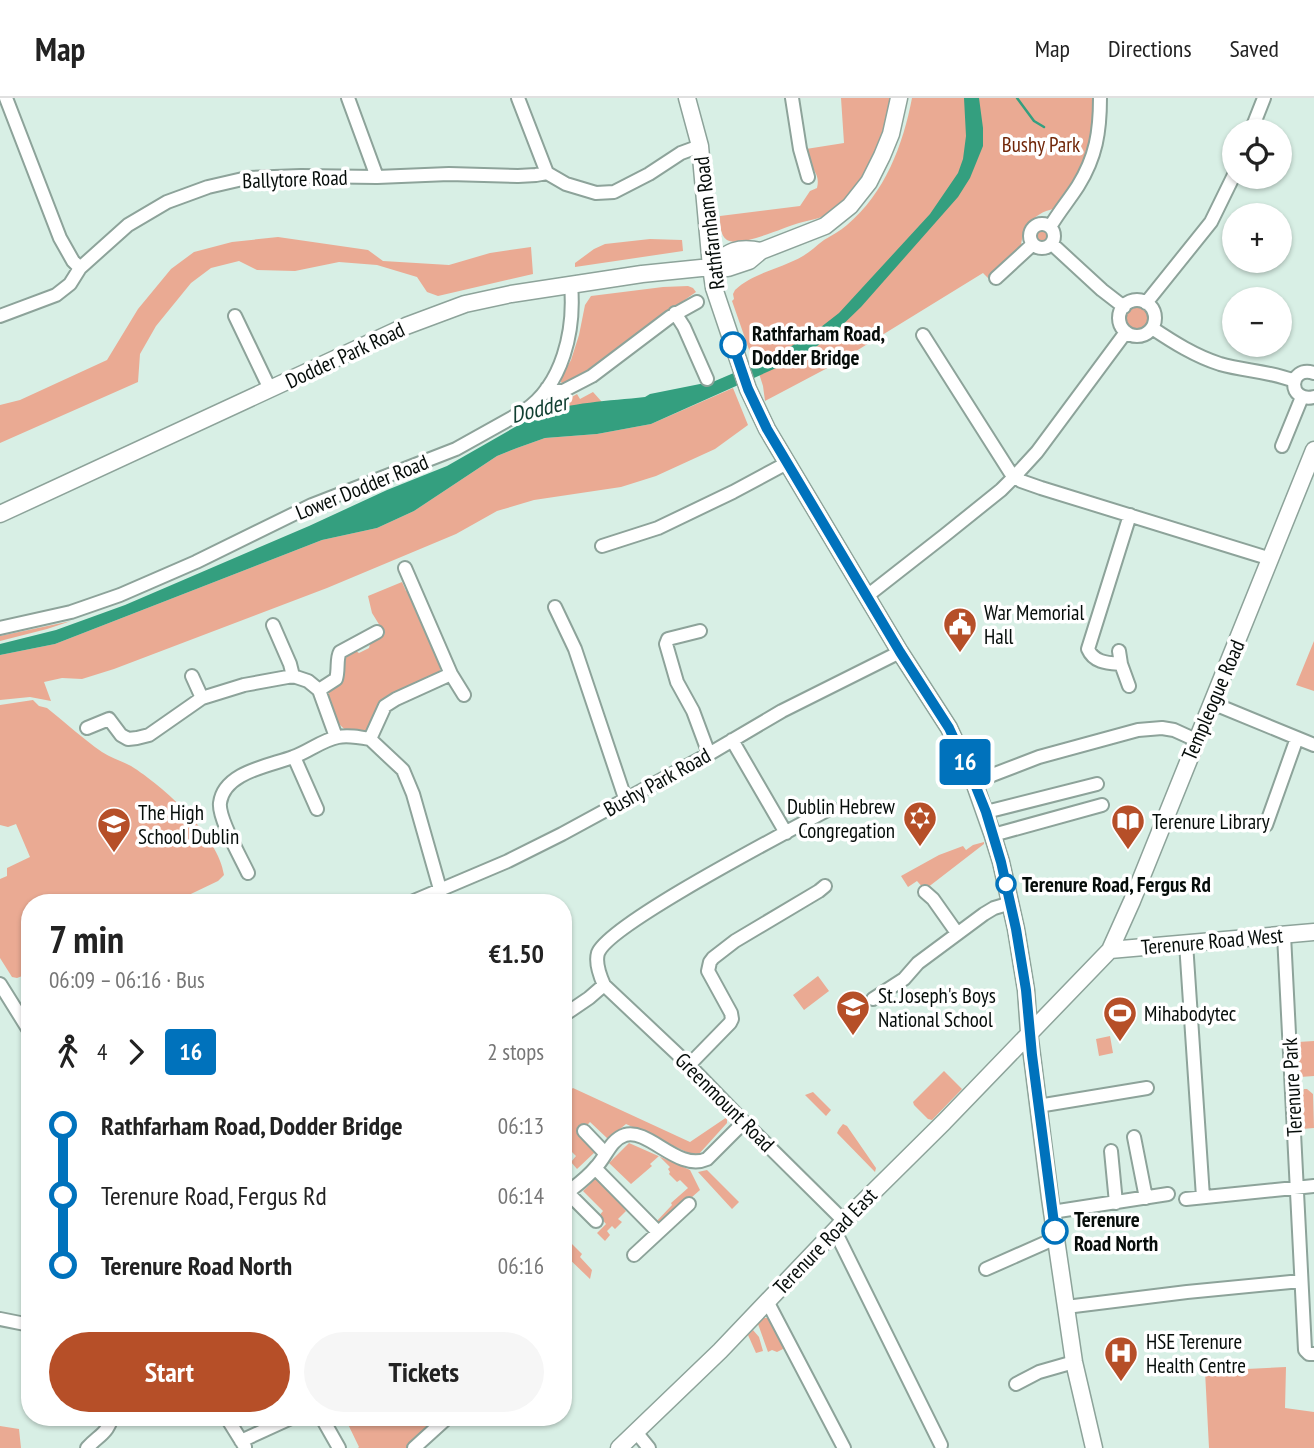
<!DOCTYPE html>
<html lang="en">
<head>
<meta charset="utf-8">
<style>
	body { margin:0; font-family:"PT Sans Narrow",sans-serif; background:#f6f6f6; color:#222; height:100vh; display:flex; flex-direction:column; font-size:26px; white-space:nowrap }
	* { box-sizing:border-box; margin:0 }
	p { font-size:23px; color:#767676 }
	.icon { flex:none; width:38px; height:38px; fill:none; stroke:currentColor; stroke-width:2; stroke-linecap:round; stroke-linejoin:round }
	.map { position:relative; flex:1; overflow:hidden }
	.drawer { position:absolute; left:21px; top:796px; width:551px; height:532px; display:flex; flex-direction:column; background:#fff; border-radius:28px; box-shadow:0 2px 5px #0004 }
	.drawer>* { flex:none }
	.badge { padding:0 14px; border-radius:5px; font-size:24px; line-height:46px }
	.buttons { position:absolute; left:1222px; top:21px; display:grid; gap:14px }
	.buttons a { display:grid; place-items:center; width:70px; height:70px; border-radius:50%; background:#fff; box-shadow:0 2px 5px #0004; font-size:35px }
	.map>.badge { position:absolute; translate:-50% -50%; box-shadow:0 0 0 4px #fff }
	.legs { display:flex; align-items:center; gap:10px; height:77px; padding:0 28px; font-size:23px }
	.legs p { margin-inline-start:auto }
	.overview { display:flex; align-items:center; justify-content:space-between; height:119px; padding:0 28px }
	h1 { font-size:38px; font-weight:600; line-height:52px }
	.primary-button { display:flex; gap:14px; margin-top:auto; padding:14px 28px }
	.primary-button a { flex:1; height:80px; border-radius:42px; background:#b64f28; color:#fff; font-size:28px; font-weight:600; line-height:80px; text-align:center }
	.primary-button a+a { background:#f6f6f6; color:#222 }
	ul { padding:0 28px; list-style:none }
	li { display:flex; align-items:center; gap:24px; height:70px; font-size:26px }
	li i { display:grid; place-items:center; width:10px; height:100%; margin:0 9px; background:currentColor }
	li i::after { content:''; width:18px; height:18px; margin:-9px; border:5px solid; border-radius:50%; background:#fff }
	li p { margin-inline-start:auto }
	li:first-child i { background:linear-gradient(#0000 50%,currentColor 0) }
	li:last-child i { background:linear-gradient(currentColor 50%,#0000 0) }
	header { display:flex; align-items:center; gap:42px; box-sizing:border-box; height:98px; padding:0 35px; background:#fff; border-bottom:2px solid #e0e0e0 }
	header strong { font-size:33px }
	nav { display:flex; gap:38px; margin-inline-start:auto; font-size:24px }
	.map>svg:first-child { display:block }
</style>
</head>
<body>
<header>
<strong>Map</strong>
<nav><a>Map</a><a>Directions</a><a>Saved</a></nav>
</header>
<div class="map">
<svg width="1314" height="1350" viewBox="0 0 1314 1350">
	<rect width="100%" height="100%" fill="#d8efe5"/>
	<path fill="#eaaa93" d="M841,0H891C883,37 872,73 845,101C838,108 829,116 819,120C813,122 805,123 799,125C784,129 740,150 727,142C720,138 720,125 720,118L800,108L810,93L817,90C820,77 814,74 809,63C808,62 807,52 806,51L844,45Z
		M912,0H1094C1094,9 1095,19 1094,28C1091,60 1072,86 1053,111C1034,115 1022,130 1021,149L988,180L983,175L835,266L765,303L763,288L755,263H753L732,203L734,201L733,196L735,192C754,174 781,171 803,158C810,154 817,147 824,142C832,137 840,133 847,127C885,95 903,47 912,0Z
		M1032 139a10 10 0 1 1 20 0a10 10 0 1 1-20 0Z
		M278,139L368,152L383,163L449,167L490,155L531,149L533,176L438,198L427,194L417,179L377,167L339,164L295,173L257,172L239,163L211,170L191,185L156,228L140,256L138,284L0,345V307L20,302L107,262L138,211L171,171L194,154L232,144Z
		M650,141L682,142L683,153L575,169V165L594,151L605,146Z
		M688,188L693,190L696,194L676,208L670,214L602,267L563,287L561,284V280L571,262L579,237L585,207L591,198L663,189Z
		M1126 220a12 12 0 1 1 24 0a12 12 0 1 1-24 0Z
		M733,290L748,327L715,351L656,378L621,389L534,402L497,413L456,436L327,490L114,571L82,581L62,580L44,584L51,603L30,599L0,602V557L55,546L322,442L377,430L414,413L497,358L517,350L545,340L597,336L651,326Z
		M593,294L602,304L549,312L577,296L580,301Z
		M402,484L406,493H410L441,567L439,576L388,600L367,632C340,643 330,614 328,592C343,580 345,577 344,557L354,552L359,555L369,550L371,542L385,536L372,515L368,498Z
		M71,523L47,531L0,543V538Z
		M1314,543V593L1296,587Z
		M33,602L39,608L47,610C65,624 83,641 102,654C111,660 122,663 131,668C163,688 219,738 224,777L218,783L172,805H30V875L17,880L12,879L0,860V781L7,778V770L30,759L16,726L8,729L0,727V607Z
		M984,744V746L927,790L924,791L917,783L908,789L901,778L939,757L963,748L966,752L973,747Z
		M818,878L829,893L804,912L793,897Z
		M1110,938L1113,955L1099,958L1096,941Z
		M1314,943V978L1300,979L1298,944Z
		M944,973L962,991L932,1022L928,1021L914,1007L913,1004Z
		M573,990L690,1044L727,1019V1025L698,1057H693L626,1026L608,1041L590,1024L578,1037L595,1054L577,1071L571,1064L576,1058L566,1048L564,1049V1046L567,1042L564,1039V997Z
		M1304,991H1307L1313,996L1314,1030L1302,1031L1301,1001Z
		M813,994L831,1012L826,1018L805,997Z
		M843,1026L847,1028L876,1070L875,1074L837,1035L839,1031Z
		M629,1045L690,1072L700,1092L658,1129L655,1125L672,1107L671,1105L688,1090L680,1082L677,1084L669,1076L670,1074L668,1071L670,1069L659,1058L650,1066L652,1068L631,1086L609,1065Z
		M707,1072L739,1104L732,1111L698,1074Z
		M597,1079L624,1106L622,1108L626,1113L618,1121L622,1124L615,1131L612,1128L607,1133L610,1137L605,1143L597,1135L606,1126L599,1118L603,1113L583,1093Z
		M564,1138L582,1156L580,1159L592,1172L590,1181L564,1156Z
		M764,1220H770L784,1247L783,1251L777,1254L772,1252L768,1254L758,1226Z
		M753,1232L759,1239L763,1253L756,1255L748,1237Z
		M1286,1269L1285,1310L1314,1314V1350H1209L1205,1273Z
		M345,1320H440L407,1350H358L359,1349Z
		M0,1328L19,1331L21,1350H0Z"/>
	<path fill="#349f7f" d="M964,0H979L983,30V48L970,80L958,99L861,209L831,238L803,258L651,326L597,336L545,340L517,350L497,358L414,413L377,430L322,442L55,546L0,557V546L56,532L125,507L309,428L387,392L447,368L536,317C570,304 609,303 645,299L650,296L715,283L778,256L812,236L839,215L930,116L958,75L963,61L966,38Z"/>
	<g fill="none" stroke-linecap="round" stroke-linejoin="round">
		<path stroke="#349f7f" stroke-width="2.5" d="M1017,0L1034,23L1044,29"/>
		<g stroke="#8da39a" stroke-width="16">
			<path id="minor" d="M6,0L60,140L73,163L80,170
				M348,0L377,79
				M518,0L547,75L566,86L596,95L614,94L649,76L681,55L700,48
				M792,0L800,51L808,79
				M1251,33L1264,0
				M1030 138a12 12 0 1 1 24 0a12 12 0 1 1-24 0Z
				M1050,129C1058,115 1069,102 1078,88C1096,59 1100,34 1100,0
				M1052,146L1102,192L1124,209
				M996,180L1033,146
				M1119 220a18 18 0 1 1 36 0a18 18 0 1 1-36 0Z
				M1146,205L1211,124L1234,77
				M675,215L684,229L707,281
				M0,218L56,197L70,186L80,170L128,127L167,104L208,89L247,80L301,78L377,79L449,76L518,78L536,77L547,75
				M235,218L270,291
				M1152,230C1173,244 1195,258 1220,266C1244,273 1270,273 1294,283
				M923,237L1010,374L1021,383L1041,390L1271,461
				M1314,275C1288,267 1287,305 1314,299
				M547,290L556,293H563L592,278L670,219L697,204
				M1282,348L1302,299
				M602,448L658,430L733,394L787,365
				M405,470L451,576L464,597
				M867,498L945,437L1001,392L1015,378L1037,354L1126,234
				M555,509L575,551L625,700
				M273,527L290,566L293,578
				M0,530L71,514L120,497L196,464L312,407L456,351L524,313C563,287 575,232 571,187
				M700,533L668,541L666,546L677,584L693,613L709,656
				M1119,553L1121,566L1129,588
				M1121,566C1108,565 1094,565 1088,551L1130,417
				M192,578L202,600
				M319,592L336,581C339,572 336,561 340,554L377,534
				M1212,605L1297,640L1266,727
				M87,630L109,621L121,637L128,641L137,640L149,637L202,600L244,587L293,578L308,583L319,592L336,639
				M1297,640L1314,647
				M370,641L403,672L413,696L440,791
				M370,641L385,608L396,601L451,576
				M732,642L786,735
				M294,659L317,711
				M974,684L1039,659L1138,632L1162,630L1174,632L1196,642
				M831,710C793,731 610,825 598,855C595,865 600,878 604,887L689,967L744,1024L844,1123
				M986,714L1097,686
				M993,737L1102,707
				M248,775C241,760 218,720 220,705C224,674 269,668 293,659C308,654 322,642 338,639C348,637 359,639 370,641
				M925,794L933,801L957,835
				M409,805L508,763L562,736L709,656L782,613L900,554
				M1284,837L1305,1252L1309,1256H1314
				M1186,845L1203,1099
				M0,886L30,934
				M873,901L904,881L918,865L984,816L994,810L1011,805
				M564,917L589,900L604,887
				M689,967L730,925L732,921L731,915L708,873L710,864L713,860L735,843L819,793L825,788
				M1038,1008L1147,990
				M584,1033L605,1055
				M1134,1039L1146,1100
				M1111,1053L1116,1105
				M595,1070L658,1134
				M564,1091L596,1123
				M567,1095C577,1087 588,1079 596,1069C606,1059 610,1042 625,1037C649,1030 678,1074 707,1061L744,1024
				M1186,1101L1314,1088
				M1052,1114L1168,1096
				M835,1133L941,1347
				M634,1157L689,1106
				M986,1171L1056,1140
				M767,1203L844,1350
				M1066,1209L1187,1194L1301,1183
				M0,1221L30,1227
				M1016,1286L1039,1274L1074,1264
				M227,1320L245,1349
				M322,1320L339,1350
				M636,1334L649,1350
				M241,1343L291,1320
				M87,1350C100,1336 105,1338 112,1320
				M414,1350L447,1320"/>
		</g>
		<g stroke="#8da39a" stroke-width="19">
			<path id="major" d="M687,0L700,48L711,169L714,190L748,291L767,331L900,554L949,630L974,684L992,735L1001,764L1016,831L1026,892L1029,934L1050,1100L1074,1264L1094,1350
				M711,169C728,153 738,148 761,153
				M0,416L406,228L465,206L511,196L642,176L711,169L728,170L749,163L761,153L825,128L850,108L869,84L882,58L891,36L899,0
				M1110,852L1314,834
				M619,1350L720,1253L844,1123L944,1024L1110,852L1132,803L1314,352"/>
		</g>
		<use href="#minor" stroke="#fff" stroke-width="12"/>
		<use href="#major" stroke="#fff" stroke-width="16"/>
	</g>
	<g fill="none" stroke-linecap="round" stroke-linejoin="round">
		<g stroke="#fff" stroke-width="16">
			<path id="line-1" d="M733,247L748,291L767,331L900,554L949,630L974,684L986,714L1001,764L1016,831L1026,892L1032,957L1055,1133"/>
		</g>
		<use href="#line-1" stroke="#0072bc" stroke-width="10"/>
	</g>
	<defs>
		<g id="civic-pin" transform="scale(1.75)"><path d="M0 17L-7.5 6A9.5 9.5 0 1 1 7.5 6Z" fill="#b64f28" stroke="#fff"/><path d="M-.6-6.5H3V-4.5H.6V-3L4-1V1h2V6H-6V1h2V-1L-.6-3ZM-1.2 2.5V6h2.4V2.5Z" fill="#fff"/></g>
		<g id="synagogue-pin" transform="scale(1.75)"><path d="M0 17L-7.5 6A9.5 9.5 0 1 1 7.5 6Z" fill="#b64f28" stroke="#fff"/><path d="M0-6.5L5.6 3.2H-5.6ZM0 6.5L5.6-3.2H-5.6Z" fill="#fff"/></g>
		<g id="library-pin" transform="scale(1.75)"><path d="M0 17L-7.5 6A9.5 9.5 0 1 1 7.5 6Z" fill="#b64f28" stroke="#fff"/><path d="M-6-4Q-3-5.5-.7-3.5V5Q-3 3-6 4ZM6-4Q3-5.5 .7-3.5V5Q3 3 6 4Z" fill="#fff"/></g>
		<g id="school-pin" transform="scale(1.75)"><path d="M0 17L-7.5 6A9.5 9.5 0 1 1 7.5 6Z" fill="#b64f28" stroke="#fff"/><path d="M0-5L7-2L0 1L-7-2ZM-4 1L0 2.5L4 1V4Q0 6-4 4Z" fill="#fff"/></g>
		<g id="stadium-pin" transform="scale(1.75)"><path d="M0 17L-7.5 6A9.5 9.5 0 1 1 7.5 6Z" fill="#b64f28" stroke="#fff"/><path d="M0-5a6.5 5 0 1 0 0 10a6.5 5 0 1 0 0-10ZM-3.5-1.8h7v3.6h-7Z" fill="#fff"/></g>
		<g id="hospital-pin" transform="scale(1.75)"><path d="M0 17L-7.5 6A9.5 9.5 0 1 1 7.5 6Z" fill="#b64f28" stroke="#fff"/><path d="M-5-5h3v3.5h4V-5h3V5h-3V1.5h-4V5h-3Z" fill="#fff"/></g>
	</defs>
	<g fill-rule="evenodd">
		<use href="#civic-pin" x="960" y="526"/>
		<use href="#synagogue-pin" x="920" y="720"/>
		<use href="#library-pin" x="1128" y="723"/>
		<use href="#school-pin" x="114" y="726"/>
		<use href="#school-pin" x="853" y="909"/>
		<use href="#stadium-pin" x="1120" y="915"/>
		<use href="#hospital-pin" x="1121" y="1255"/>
	</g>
	<g fill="#fff" stroke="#0072bc" stroke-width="3.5">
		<circle cx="733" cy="247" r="12"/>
		<circle cx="1006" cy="786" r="9"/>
		<circle cx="1055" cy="1133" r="12"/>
	</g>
	<g text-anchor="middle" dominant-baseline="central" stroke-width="7" stroke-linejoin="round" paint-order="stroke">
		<g font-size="21" fill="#712709" stroke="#fff">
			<text x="1041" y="46">Bushy Park</text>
		</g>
		<g font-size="21" fill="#060d0a" stroke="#fff">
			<text transform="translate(295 81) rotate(-2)">Ballytore Road</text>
			<text transform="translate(709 125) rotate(-97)">Rathfarnham Road</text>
			<text transform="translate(345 257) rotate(-25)">Dodder Park Road</text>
			<text transform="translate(362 389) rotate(-22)">Lower Dodder Road</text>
			<text transform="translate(1213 602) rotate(-67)">Templeogue Road</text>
			<text transform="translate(657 684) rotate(-29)">Bushy Park Road</text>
			<text transform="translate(1212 843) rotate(-5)">Terenure Road West</text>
			<text transform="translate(1292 989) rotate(-93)">Terenure Park</text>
			<text transform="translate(725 1004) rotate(45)">Greenmount Road</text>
			<text transform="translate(825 1143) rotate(-46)">Terenure Road East</text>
		</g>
		<g font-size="21" font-weight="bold" fill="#060d0a" stroke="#fff" text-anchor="start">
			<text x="752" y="235">Rathfarham Road,<tspan x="752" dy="24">Dodder Bridge</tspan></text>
			<text x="1022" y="786">Terenure Road, Fergus Rd</text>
			<text x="1074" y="1121">Terenure<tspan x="1074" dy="24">Road North</tspan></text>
		</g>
		<g font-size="21" fill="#060d0a" stroke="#fff" text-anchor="start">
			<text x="984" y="514">War Memorial<tspan x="984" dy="24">Hall</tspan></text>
			<text x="895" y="708" text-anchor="end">Dublin Hebrew<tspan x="895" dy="24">Congregation</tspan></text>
			<text x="138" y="714">The High<tspan x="138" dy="24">School Dublin</tspan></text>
			<text x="1152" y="723">Terenure Library</text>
			<text x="878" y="897">St. Joseph's Boys<tspan x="878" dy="24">National School</tspan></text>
			<text x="1144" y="915">Mihabodytec</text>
			<text x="1146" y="1243">HSE Terenure<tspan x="1146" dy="24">Health Centre</tspan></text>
		</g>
		<g font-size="23" font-style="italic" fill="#124032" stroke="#fff">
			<text transform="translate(539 310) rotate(-14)">Dodder</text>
		</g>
	</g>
</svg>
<div class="buttons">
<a><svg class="icon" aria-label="locate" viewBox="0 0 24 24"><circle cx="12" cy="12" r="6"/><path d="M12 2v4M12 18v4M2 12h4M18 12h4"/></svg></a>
<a>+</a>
<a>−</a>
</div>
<b class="badge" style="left:965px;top:664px;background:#0072bc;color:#fff">16</b>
<section class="drawer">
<div class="overview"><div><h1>7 min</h1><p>06:09 – 06:16 · Bus</p></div><b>€1.50</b></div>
<div class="legs"><svg class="icon" aria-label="walk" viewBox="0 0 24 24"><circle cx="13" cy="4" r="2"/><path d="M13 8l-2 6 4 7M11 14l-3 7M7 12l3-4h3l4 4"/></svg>4<svg class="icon" aria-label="forward" viewBox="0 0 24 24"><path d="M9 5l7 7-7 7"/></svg><b class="badge" style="background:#0072bc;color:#fff">16</b><p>2 stops</p></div>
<ul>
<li><i style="color:#0072bc"></i><b>Rathfarham Road, Dodder Bridge</b><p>06:13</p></li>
<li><i style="color:#0072bc"></i><span>Terenure Road, Fergus Rd</span><p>06:14</p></li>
<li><i style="color:#0072bc"></i><b>Terenure Road North</b><p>06:16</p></li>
</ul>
<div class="primary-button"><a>Start</a><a>Tickets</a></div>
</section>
</div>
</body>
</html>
